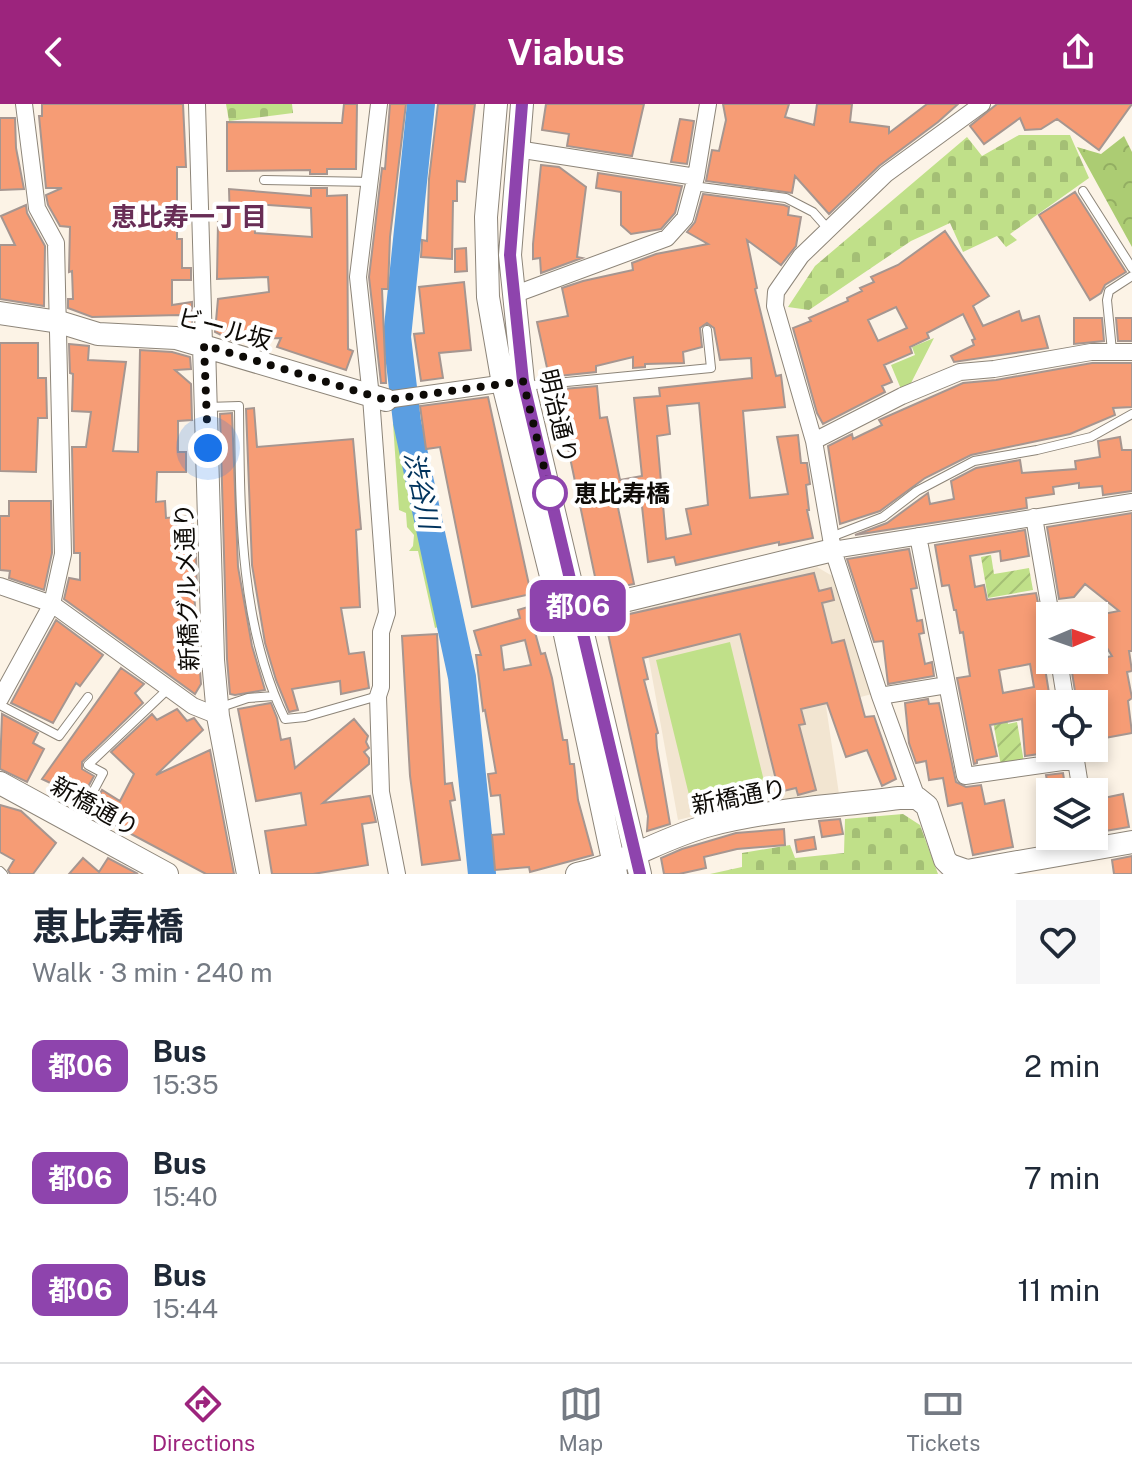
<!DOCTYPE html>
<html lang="en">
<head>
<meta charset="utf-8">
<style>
	body { margin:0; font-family:"Public Sans","Noto Sans JP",sans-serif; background:#f6f6f7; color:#1f2937; height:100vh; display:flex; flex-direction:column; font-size:30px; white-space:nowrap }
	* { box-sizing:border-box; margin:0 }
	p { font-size:26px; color:#747a83 }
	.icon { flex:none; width:44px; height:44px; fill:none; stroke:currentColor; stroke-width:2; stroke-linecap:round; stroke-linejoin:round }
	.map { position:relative; height:770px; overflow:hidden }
	.side { display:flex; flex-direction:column; background:#fff; flex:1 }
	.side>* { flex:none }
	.badge { padding:0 16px; border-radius:12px; font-size:28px; line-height:52px }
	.needle { width:52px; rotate:88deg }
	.controls { position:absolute; left:1036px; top:498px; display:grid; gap:16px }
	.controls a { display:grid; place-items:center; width:72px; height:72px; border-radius:0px; background:#fff; box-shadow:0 4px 12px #0003; font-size:40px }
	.you { position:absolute; width:40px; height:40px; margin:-20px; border:6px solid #fff; border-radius:50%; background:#1a73e8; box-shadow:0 0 0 12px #1a73e833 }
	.map>.badge { position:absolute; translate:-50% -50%; box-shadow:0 0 0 4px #fff }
	.round { display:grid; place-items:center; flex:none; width:84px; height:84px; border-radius:0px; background:#f6f6f7 }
	.head { display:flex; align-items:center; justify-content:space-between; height:136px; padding:0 32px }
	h1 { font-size:38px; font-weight:700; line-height:60px }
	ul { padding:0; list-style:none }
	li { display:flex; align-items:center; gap:24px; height:112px; padding:0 32px }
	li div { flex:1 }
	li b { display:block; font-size:30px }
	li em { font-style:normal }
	li .badge { min-width:88px; font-weight:700; text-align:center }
	header { display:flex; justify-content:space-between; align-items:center; height:104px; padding:0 32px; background:#9c247d; color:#fff; font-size:36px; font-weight:700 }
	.tab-bar { display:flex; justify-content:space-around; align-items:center; height:112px; border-top:2px solid #e0e1e3; background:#fff; font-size:22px; color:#747a83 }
	.tab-bar a { display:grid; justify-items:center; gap:4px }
	.tab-bar .on { color:#9c247d }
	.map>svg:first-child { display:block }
</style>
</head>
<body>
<header><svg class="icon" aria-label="back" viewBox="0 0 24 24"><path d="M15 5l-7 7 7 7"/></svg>Viabus<svg class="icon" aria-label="share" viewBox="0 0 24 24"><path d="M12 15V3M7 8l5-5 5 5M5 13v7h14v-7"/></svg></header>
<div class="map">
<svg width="1132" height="770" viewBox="0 0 1132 770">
	<defs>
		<pattern id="forest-crowns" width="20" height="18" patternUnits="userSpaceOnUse" patternTransform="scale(2)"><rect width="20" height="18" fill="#accc73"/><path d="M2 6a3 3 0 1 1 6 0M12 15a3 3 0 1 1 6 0" fill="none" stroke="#93ae62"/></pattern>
		<pattern id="cemetery-stones" width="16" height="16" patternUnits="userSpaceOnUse" patternTransform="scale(2)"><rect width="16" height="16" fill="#c0e089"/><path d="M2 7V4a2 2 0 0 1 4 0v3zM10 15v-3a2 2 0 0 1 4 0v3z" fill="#a4bf75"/></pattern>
		<pattern id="garden-furrows" width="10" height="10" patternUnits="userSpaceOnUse" patternTransform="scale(2)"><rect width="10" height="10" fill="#c0e089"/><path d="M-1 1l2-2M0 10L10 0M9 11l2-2" fill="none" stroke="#a4bf75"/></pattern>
	</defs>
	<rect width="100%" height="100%" fill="#fcf3e6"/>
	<path fill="#f2e5d1" d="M817,463L834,473L872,590L826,602L839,690L737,701L678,716L640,506Z"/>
	<path fill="#c0e089" d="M934,234L910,281L901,285L891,261L915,251L912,243Z
		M393,320H395L438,523L435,524L418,447H409L413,442L414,431L407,423L406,409L399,406Z
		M730,538L764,677L690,695L656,556Z"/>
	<path fill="url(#forest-crowns)" d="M1124,32L1132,48V143L1077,43L1101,50Z"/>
	<path fill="url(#cemetery-stones)" d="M226,0H292L293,9L229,17Z
		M1019,31H1070L1089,74L1010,130L1017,136L1006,143L997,132L963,148L950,119L911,137L809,206L788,203L815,162L967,33L982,52Z
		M903,710L920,721L938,770H710L742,763V749L790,741L795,754L844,749L845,715Z"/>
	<path fill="url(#garden-furrows)" d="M991,451L994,470L1029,464L1033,486L988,494L981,453Z
		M1006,609L1008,620L1017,618L1024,658L1001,662L992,611Z"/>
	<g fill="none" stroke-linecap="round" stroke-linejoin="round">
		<path stroke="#5b9ee1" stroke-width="28" d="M421,0L397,233L407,318L462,573L482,770"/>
	</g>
	<path fill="#f69c75" stroke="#a69690" stroke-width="2" fill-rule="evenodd" d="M42,0H183L186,63H177V135H182V164H191V176H172V201L192,198V223L180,221V211L92,213L68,204V195H73L72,167L69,168L70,123L60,122L48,101L46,91L62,84H46L39,12H42Z
		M344,0H357L356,65H327V70H310V66L227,67V18L342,19Z
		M390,0H406L390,133L388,185H382L386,279H381L369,173L382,64L385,65Z
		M438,0H475L465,78L457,77V97H453L452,155L421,153L422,136L427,137L429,75Z
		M546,0H644L632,52L567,42L569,30L542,26Z
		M723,0H789L785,13L814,21L817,0H852L850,18L889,23V29L927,0H958L938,18L879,62L829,110L795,72L792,89L706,77L712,46L719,47L726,16Z
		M997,0H1132L1099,46L1057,15L1041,25L1025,26L1020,14L984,40L970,22Z
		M0,14H15L16,44L24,85L0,86Z
		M680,15L694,17L687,60L671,58Z
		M541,61L559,63L586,83L577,153L582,154L541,169L540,154L533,155V140Z
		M598,69L682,82L675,109L661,125L631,130L621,121V88L596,84Z
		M311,84H327V92L347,91L348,245L353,247L346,266L277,243L281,234L231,236L215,228L218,195L269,188L268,173L217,175L218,118H230L229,85L311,92ZM253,100L311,104L312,133L255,129Z
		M1075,88L1126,168L1105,181L1101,189L1090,196L1039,111Z
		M703,90L784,101L789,103L788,111L801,113L796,142L781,161L747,136L757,184L755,185L776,272L781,271L785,303L743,307L750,394L788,390L777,333L798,331L801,359H807L810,380L806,381L809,406H807L813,434L779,441V438L676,461L674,453L648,458L641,393L617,399L634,480L598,487L568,344H565L559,311H556L552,286L597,282L600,314L607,313L620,376L642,372L634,294L660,292L659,284L752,274L751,254L720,256L714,224L707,219L700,224L702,243L683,248L684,259L645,260V263L633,264V253L596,262V268L549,273L537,218L568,212L562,184L583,177L633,166L632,159L656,150L708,140L687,128L695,118ZM699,299L708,401L686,405L691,430L666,435L657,332L670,330L667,302Z
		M26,101L27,109L45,142L44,202L0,195V141H15L1,112Z
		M945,127L989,192L973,202L983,222L1019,207L1022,217L1039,212L1048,244L954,258L951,252L974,241L972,236L975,235L963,210L927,229L929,234L910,243L912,249L884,261L892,278L882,282L885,288L823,320L817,309L793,224L811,217L809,214L848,197L847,194L862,187L860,184L874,178L871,173L898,161ZM896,203L907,224L878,237L868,216Z
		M466,144L467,167L455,168V145Z
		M464,178L471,246L439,249L443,274L421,277L414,230L424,229L419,183Z
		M1074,214H1102L1104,237L1074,240Z
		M1116,214H1132V237H1118Z
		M0,239H38V274H46L47,314H38L36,368L0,367Z
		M69,240L89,242L88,256L126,258L113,347L138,348L140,246L172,248L190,253L191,265L175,266L191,280L192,316L178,317V348H186V368H157L156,398L165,397L166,414L192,412L196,449L197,488L194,489L201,580L195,590L64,495L69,474L80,476V449H74L72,343H86L91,308L72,307L73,270L70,269Z
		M1092,259H1132V303L1113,304L1115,311L1070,330L971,351L925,374L880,407L840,420L828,342L852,330L853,335L882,321L879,316L963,279L996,276Z
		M488,293L531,490L472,503L440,343L426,345L420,302Z
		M254,304L257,343L353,335L361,425L356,426L360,503L341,504L349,550L364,548L369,584L341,590L340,577L292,585L298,606L293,607L289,608L276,576L265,539L252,461L246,305Z
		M232,309L238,463L252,542L265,586L235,591L230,590L227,555L220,310Z
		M1120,333L1122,346H1132V387L1103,391L1102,382L1079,384V379L1053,383L1054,390L1026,394L1027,404L855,431L887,419L928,389L930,400L954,395L951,377L976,364L1020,356L1022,369L1076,365L1075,357L1100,353L1098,337Z
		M9,397H51L52,449L44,486L9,474L10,467L0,466V412H9Z
		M1132,409V547H1129L1132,567L1127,568L1132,594L1128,597L1132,629L1094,636V598L1077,600L1070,556H1094L1112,552L1096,526L1093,512L1119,507L1085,480L1074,493L1059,495L1047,423Z
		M1025,426L1029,452L1001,457L1000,447L970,452L975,483L984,481L987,496L1036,489L1049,551L1048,557L1044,558L1050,595V644H1060V647L1025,652L1022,615L990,621L997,652L977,656V659L974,660L957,574L970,572L963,528L960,529L956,506H954L949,481L942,482L935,441ZM1030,560L1034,583L1003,589L999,566Z
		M909,445L917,484L911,485L917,517L922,516L924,529L919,530L925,560L932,558L934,572L888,580L883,537L874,538L847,455Z
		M814,469L819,487L831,484L834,496L822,499L832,539L844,536L865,613L874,612L896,675L882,682L867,646L846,653L827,599L801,605L805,620L799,621L816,686L798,691L796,684L779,688L740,530L643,554L648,575L644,576L658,629L656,630L657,644L670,720L647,727L648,712L607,525L616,513Z
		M528,503L541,550L545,549L552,574L563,636H567L570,660H574L578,696L593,751L530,768L529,763L495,766L492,731L504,730L500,691L491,692L488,670L496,669L485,606L483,607L476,551H481L474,527L520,514L518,506ZM525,536L531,561L504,566L501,542Z
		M56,516L103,551L80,582L76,579L53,619L11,599Z
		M437,530L445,680L452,679L455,696L450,697L460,756L422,761L410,672L402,532Z
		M121,564L144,580L135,589L143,599L82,658V665L94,672L82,694L42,675Z
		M928,595L929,600L939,599L956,678L966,683L981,681L985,700L1004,696L1013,743L973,751L962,699L948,702L943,674L929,676L926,657L916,659L909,639L905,599Z
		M271,599L277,614L281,636L290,634L295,664L354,615L368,632L366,638L369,644L364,648L369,654V660L323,699L370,692L376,718L362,720L368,761L313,770H272L265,727L306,721L301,689L256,697L238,605Z
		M177,605L187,617L194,614L203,626L156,671L210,646L234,770H206L90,708L102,686L120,697L134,670L111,648L152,610L157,616Z
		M2,610L38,629L33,639L44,645L27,678L0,665Z
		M1063,669L1066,688H1049L1046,671Z
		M1123,690L1129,723L1099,728L1094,696Z
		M0,701L21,707L56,739L33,770H10L8,766L14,756L0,748Z
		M840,715L843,730L822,733L819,717Z
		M784,725L785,741L737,745L704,753L706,764L679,770H664L661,754L682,745L736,729Z
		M814,733L816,745L797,748L795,736Z
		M1132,752V770H1114L1112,756Z
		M83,754L99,768L108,754L138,770H69Z"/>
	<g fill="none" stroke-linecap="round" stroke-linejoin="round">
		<g stroke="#8d8579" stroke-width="10">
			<path id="lane" d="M264,76L371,78
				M693,82L786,94L813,108L829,126
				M1083,87L1132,164
				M1112,247L1107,196L1109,187L1132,172
				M525,282L711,264L707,226
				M207,303L239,302C240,406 239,520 285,615L305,613L378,592
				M831,433L883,413L917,387L974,357L1037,346L1091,333L1132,310
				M0,601L59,632L88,593
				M221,603L248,594L274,592
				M77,718L103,669L88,661L168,585
				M0,767L3,770"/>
		</g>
		<g stroke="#8d8579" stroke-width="18">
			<path id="street" d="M197,0L204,241
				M379,0L358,173L371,293L387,509L381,528V583L378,592L381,688L397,770
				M517,45L696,73
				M513,191L667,134L685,114L696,73L708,0
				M386,296L513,278
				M814,337L902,292L960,268L994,265L1091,248H1132
				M1034,413L1051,512
				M918,432L965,672L1076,656
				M833,446L1132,398
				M0,482L52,500L193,602L218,612
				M1059,556L1066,600
				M880,592L947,581
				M0,595L52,500L63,450L56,139L37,104L24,0
				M1074,644L1081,688
				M917,694L880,592L833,446L814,337L775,202L776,188L801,152L886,70L982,0"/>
		</g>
		<g stroke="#8d8579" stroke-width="24">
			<path id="secondary" d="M496,0L486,113L488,193L503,280L561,512L616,770
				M522,0L510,151L523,277L640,770
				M0,209L59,218L98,230L176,234L386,296
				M204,241L213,556L218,612L248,770
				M566,511L833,446
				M0,679L167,770
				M577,770C624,760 664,733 710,721C771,705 837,702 899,694H917L927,702L945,756L950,761L967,767L1132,738"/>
		</g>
		<use href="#lane" stroke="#fff" stroke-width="8"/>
		<use href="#street" stroke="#fff" stroke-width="16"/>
		<use href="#secondary" stroke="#fff" stroke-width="22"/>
	</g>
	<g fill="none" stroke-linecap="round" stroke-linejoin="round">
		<g stroke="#fff" stroke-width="18">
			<path id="line" d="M522,0L510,151L523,277L640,770"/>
		</g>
		<use href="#line" stroke="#8e44ad" stroke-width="12"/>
		<path stroke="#0e0b07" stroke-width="8" stroke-dasharray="0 14.4" d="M208,344L204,241L386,296L523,277L551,392L550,389"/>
	</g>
	<circle fill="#fff" stroke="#8e44ad" stroke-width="4" cx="550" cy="389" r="16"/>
	<g text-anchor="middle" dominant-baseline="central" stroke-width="8" stroke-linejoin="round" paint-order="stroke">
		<g font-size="24" fill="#0e0b07" stroke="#fff">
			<text transform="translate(225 224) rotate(15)">ビール坂</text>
			<text transform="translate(559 312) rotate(77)">明治通り</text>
			<text transform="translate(186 483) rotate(-92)">新橋グルメ通り</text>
			<text transform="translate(739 692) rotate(-11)">新橋通り</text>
			<text transform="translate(95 702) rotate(29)">新橋通り</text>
		</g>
		<g font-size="24" font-weight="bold" fill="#0e0b07" stroke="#fff" text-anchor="start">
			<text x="574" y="389">恵比寿橋</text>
		</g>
		<g font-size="26" font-weight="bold" fill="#682d56" stroke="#fff">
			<text x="189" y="112">恵比寿一丁目</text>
		</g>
		<g font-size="26" font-style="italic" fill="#00335d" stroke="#fff">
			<text transform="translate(422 386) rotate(78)">渋谷川</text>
		</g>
	</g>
</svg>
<div class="controls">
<a><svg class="needle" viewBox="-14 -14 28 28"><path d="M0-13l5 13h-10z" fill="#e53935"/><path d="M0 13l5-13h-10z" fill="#747a83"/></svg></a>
<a><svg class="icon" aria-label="locate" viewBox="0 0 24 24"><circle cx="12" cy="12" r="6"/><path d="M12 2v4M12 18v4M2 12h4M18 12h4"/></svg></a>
<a><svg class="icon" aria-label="layers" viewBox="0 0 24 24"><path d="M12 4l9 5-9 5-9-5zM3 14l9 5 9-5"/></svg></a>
</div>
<div class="you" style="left:208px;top:344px"></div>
<b class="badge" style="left:578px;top:502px;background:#8e44ad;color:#fff">都06</b>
</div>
<section class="side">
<div class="head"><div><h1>恵比寿橋</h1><p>Walk · 3 min · 240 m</p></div><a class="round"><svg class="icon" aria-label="heart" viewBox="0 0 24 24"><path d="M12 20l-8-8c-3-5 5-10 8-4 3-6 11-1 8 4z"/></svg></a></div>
<ul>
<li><span class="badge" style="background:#8e44ad;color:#fff">都06</span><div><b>Bus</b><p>15:35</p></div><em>2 min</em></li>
<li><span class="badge" style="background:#8e44ad;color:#fff">都06</span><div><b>Bus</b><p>15:40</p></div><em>7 min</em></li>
<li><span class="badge" style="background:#8e44ad;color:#fff">都06</span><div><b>Bus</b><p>15:44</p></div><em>11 min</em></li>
</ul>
</section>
<nav class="tab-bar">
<a class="on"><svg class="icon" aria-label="directions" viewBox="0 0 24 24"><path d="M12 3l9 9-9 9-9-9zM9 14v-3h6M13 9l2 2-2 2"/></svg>Directions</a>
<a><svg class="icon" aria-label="map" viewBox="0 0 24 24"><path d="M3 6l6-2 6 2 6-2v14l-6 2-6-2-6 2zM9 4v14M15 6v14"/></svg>Map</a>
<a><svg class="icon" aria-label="tickets" viewBox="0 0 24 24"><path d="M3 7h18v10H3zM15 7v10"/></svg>Tickets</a>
</nav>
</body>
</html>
